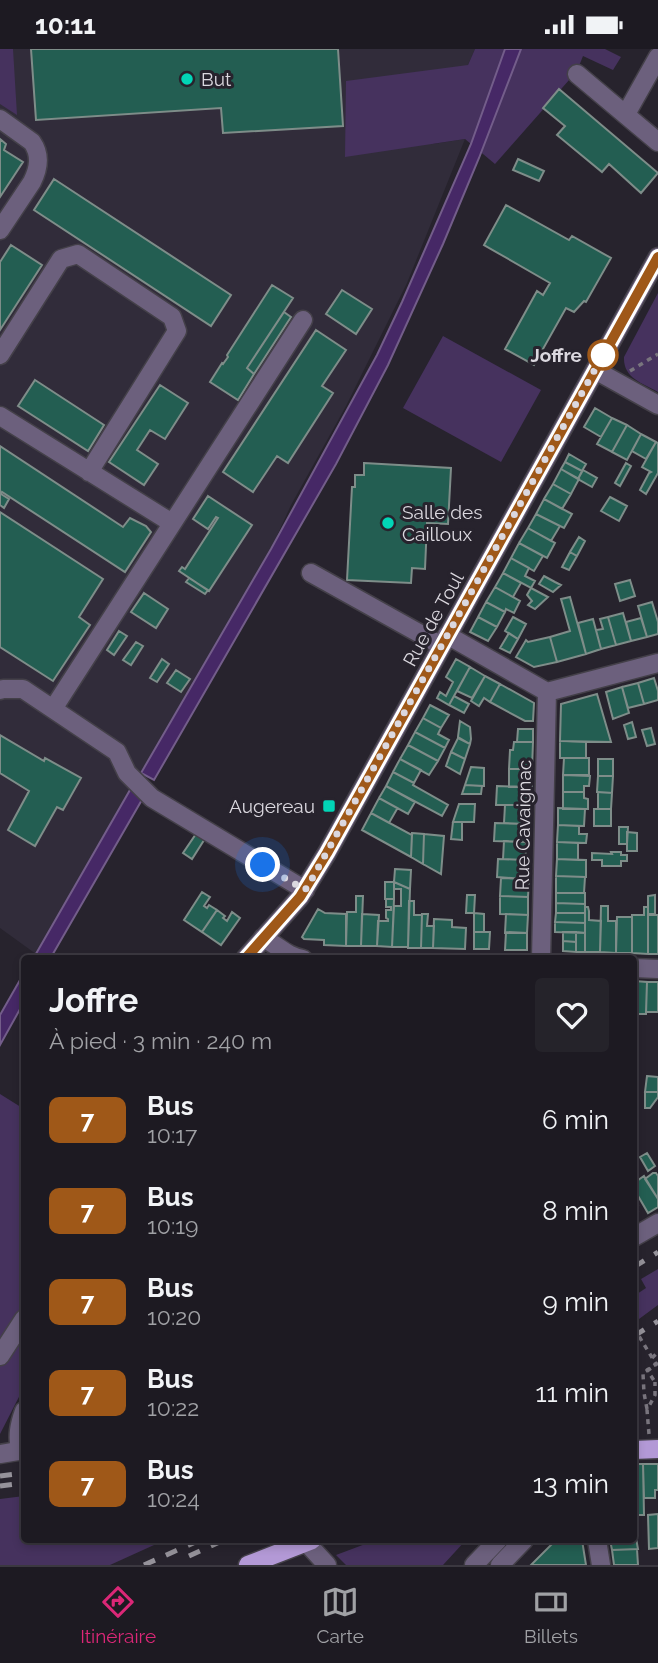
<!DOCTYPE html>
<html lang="fr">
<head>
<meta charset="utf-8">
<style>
	body { margin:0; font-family:Raleway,sans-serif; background:#25232a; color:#f1f3f6; height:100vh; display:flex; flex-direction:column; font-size:26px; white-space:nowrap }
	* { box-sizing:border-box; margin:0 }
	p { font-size:23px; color:#a0a1a5 }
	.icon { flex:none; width:38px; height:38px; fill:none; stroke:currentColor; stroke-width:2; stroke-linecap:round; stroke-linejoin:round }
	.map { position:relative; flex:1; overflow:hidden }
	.panel { position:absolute; left:21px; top:906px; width:616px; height:588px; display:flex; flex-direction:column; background:#1d1a22; border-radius:7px; box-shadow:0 4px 10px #0003,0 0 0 2px #3b3840 }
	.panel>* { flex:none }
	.badge { padding:0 14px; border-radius:10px; font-size:24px; line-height:46px }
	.you { position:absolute; width:35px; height:35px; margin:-18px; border:5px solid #fff; border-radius:50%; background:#1a73e8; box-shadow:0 0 0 10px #1a73e833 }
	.map>.badge { position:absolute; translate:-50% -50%; box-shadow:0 0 0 4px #fff }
	.round { display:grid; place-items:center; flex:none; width:74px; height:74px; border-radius:7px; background:#25232a }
	.headline { display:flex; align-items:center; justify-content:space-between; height:119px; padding:0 28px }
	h1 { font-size:33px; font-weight:700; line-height:52px }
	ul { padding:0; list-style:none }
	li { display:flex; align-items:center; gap:21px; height:91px; padding:0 28px }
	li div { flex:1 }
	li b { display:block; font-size:26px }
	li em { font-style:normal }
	li .badge { min-width:77px; font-weight:700; text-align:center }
	.status { display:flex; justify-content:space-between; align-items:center; height:49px; padding:0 35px; background:#1d1a22; direction:ltr }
	.status svg { height:19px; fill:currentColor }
	.dock { display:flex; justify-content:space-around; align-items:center; height:98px; border-top:2px solid #3b3840; background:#1d1a22; font-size:19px; color:#a0a1a5 }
	.dock a { display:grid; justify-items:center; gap:4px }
	.dock .on { color:#db2777 }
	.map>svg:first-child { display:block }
</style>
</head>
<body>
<div class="status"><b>10:11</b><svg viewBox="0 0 49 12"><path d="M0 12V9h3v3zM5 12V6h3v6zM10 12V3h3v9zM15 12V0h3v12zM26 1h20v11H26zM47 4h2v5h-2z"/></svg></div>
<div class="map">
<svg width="658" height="1516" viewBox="0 0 658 1516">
	<rect width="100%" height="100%" fill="#27232d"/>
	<path fill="#312c3a" d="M0,0H475L433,95L465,90L407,234L346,357L291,456L271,500L36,905L0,879Z"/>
	<path fill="#46325e" d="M0,0H13L17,66L0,55Z
		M475,0H605L621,8L613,21L583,7L577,22L495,115L465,90L345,108L346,32L468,16Z
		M658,244V343C642,334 623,329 624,308Z
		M443,287L541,341L501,413L403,359Z
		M0,1045L24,1060V1338L0,1385Z
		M658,1220V1256L639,1270L634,1261V1247L646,1239L641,1230Z
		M24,1447V1491H165L110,1516H0V1450Z
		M376,1491H466L443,1516H346L336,1506Z"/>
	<path fill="#462866" stroke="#735d8a" stroke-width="2" d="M505,0H521L479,109L443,195L388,316L336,415L154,731L141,724L271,500L377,306L402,253L471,95Z
		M134,734L147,742L50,910H33Z
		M24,924V953L0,996V966Z"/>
	<path fill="#235e52" stroke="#7e8d89" stroke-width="2" d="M31,0H338L343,77L223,84L221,59L36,71Z
		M559,40L658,124L641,144L609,115L602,123L557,86L565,77L543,59Z
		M0,90L6,95L4,101L23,113L0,148Z
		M518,110L544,122L539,132L513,121Z
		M54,130L231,246L211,277L34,161Z
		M506,156L569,191L572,187L611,209L586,253L584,252L574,263L566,259L534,316L505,300L537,242L543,246L550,234L484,196Z
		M11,196L42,216L0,281V213Z
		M272,236L293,249L247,319L254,325L238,351L210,333L222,314L223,315L228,308L227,306Z
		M342,241L372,260L356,285L326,265Z
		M284,263L291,268L254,325L247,319Z
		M316,281L346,301L322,337L333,344L288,414L277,407L253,443L223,423Z
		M35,331L104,376L88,402L18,357Z
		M160,336L188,354L165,390L150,381L137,401L158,415L144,436L109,413Z
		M595,359L612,369L601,388L584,378Z
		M612,369L627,376L612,403L597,395Z
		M627,376L641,385L627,411L612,403Z
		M641,385L656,393L646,410L632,402Z
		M656,393L658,394V424L646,445L640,441L649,424L651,423L642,418Z
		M0,397L123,478L130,469L146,477L151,483L125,523L2,443L1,445L9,450L4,459L0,456Z
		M569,405L586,415L582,422L565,413Z
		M565,413L582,422L578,430L561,420Z
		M364,414L451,419L448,475L427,474L425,520L412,519L411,534L347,531L352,438H355V426H364Z
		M626,414L631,417L620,437L615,434Z
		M561,420L579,430L571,445L553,435Z
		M583,421L597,429L592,438L578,430Z
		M553,435L571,445L562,460L544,450Z
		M208,447L252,476L209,542L179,522L182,518L185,520L218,469L216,468L208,480L193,470Z
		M610,448L627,457L619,472L601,462Z
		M544,450L572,465L564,479L536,465Z
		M0,463L103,530L79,568L90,576L53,632L0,598Z
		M536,465L560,477L551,492L528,479Z
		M528,479L555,494L547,509L519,494Z
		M579,488L585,492L577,507L570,503Z
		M519,494L543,507L534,522L511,509Z
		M570,503L577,507L569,521L562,518Z
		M511,509L529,519L525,527L535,532L531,539L503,524Z
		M503,524L521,534L513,548L495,538Z
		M544,527L555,533L561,536L553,543L539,535Z
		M189,529L208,541L205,545L186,533Z
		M630,531L635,547L620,552L615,535Z
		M495,538L520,552L514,564L506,560L505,563L486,553Z
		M531,539L548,548L535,560L528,556L532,552L527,546Z
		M144,544L168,560L156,579L131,563Z
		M570,548L586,605L557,613L550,588L570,582L561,550Z
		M486,553L505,563L497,578L478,568Z
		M652,553L658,573V585L647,588L638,557Z
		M623,564L631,592L616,596L608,568Z
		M478,568L497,578L488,592L470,583Z
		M513,568L526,575L518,590L505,582Z
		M608,568L616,596L601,600L596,581L603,580L600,570Z
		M641,569L647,588L631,592L626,573Z
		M593,570L601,600L586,605L578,574Z
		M119,582L127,587L114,606L107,601Z
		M509,584L518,590L510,604L500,599Z
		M550,588L557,613L534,618L516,608L526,591L528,593Z
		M136,593L143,597L131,616L123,611Z
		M162,610L169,615L157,633L150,629Z
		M456,610L470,618L449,656L437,649L440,643L446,647L453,633L446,628Z
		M470,618L485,627L472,649L457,642Z
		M176,621L190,630L181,643L167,634Z
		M485,627L500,635L490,653L484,649L479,657L471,652Z
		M654,629L658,642V651L644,655L638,634Z
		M638,634L644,655L628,659L622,638Z
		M500,635L534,654L533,672H525L490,653Z
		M622,638L629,664L613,670L606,643Z
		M597,645L611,693L560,692L561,655Z
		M454,647L469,655L464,664L449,656Z
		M430,656L449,666L441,679L423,669Z
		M423,669L441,679L438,685L449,691L445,699L415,683Z
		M460,672L470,678L471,690L470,695L458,688Z
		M632,673L636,688L628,690L624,676Z
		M651,679L655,695L647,697L642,681Z
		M518,680H533V693H517Z
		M415,683L445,699L438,712L408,696Z
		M0,686L44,712L45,709L81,729L63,761L57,758L35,797L8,781L29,742L0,724Z
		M458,689L470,695L465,710L451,703Z
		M560,692L586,693V709H560Z
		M514,693H533L532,720H509L510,701H513Z
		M408,696L438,712L429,726L400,710Z
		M451,703L465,710L460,725L446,717Z
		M564,709H589V726H563Z
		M400,710L421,721L414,734L393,723Z
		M598,710H613V727H598Z
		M471,718L484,719V737L465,736Z
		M509,720H532V738H509Z
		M393,723L414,734L413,736L448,756L442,767L386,737Z
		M563,726L590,727L589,737H584V743H563Z
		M598,727H613L612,744L597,743Z
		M465,736L482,737L481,745H462Z
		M386,737L415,753L408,765L379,749Z
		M497,737L527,738V756H496Z
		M563,743H584V749L588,750V760H563Z
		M598,743L612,744L611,760H598Z
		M379,749L399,760H397L389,774L371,764Z
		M459,755H475L474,773H453Z
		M505,756H527L526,775L504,774Z
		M558,759L585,760L584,777L558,776Z
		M594,760H611V777H594Z
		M371,764L412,786L411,808L362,781Z
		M453,773H462V791L451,790Z
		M495,774L526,775V793L494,792Z
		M558,776L579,777V785H587L586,794L557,793Z
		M619,778H628L627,795H619Z
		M198,782L206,788L192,810L183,804Z
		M627,783L637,784V802H627Z
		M412,784L424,785L423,815L411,808Z
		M424,785L444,787L441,825L423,815Z
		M504,792L526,793L525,811L503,810Z
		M557,793L578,794V811L557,810Z
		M611,803H621V806H627V812H621V817H602V811H592V804L612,805Z
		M498,810L525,811L524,830L497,828Z
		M557,810L586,811V828L556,827Z
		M395,820L411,821L410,840L394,833Z
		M556,827L585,828L584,844H556Z
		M501,829L529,830L528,848L500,847Z
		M385,833H394V850H385Z
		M394,833L410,840L408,898H392L394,857H401V840H394Z
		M202,843L210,848L204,857L207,859L209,856L217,861L202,883L184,871Z
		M556,844H585V855L556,854Z
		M467,846H475L474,864H466Z
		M655,846V865H648V847Z
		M356,847H363L361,897H346L347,863H356Z
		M500,847L528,848V866L500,865Z
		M386,850H394L392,898L377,897L378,872H388V870L386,869V861H391V858H386Z
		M409,852H414V866H422L421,899H408Z
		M556,854L585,855V864H556Z
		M601,857H608V872H616V904L600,903Z
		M585,858H588L589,862V871L601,872L600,903H585Z
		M644,858H648V905L632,904V866H644Z
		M318,860L325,864L346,865V897L324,896V891L304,890L302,888Z
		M217,861L225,867L223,869L227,872L232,863L240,869L221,896L202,883Z
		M474,864L484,865V883H474Z
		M556,864H585V874L555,873Z
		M362,865L379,866L377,897H361Z
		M422,865H428L427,877H434L433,899H421Z
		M506,865L528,866L527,884H505Z
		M648,866H658V905H648Z
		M617,868H632V904H616Z
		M434,870L452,871V878L466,879L465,900L433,899Z
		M555,873L585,874V884L555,883Z
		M474,883H490L489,900H474Z
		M506,883L527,884V901H505Z
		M563,883H576V893L563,892Z
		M576,883L585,884V903H576Z
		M563,892L576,893V903L563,902Z
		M634,932L647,933L646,965H634Z
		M647,933H658V963H646Z
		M647,1027L658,1028V1043H645Z
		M645,1043H658V1048L650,1059H645Z
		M647,1104L655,1117L648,1122L640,1108Z
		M653,1124H656L658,1127V1150L645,1130Z
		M644,1127L658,1150V1158L648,1164L634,1140V1134Z
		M634,1415H643L644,1466H634V1457H635Z
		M643,1415H658V1441H655V1449H644Z
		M658,1465V1499L649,1500L648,1466Z
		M634,1478L638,1500L612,1501L610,1491H634Z
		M556,1491H582L586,1516H531Z
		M637,1500L638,1516H614L612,1501Z"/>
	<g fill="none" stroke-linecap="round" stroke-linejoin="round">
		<g stroke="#444049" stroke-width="21">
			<path id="minor" d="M577,25L658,93
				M626,65L658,8
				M0,70L32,93C41,106 39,119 32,133L0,181
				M0,306L61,210L78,205L172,268L177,282L89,423
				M595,321L658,356
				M0,367L172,474
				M311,524L442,597
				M447,586L547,643L658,614
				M0,641L3,640H23L117,703L127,724L152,749L305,841
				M53,660L303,271
				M263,889C279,897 286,907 303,910
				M245,910L300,848L327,804L658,208
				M541,910L547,643
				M634,919L658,920
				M634,1188L658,1174
				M0,1307L24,1270
				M20,1402C17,1387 19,1376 24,1362
				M0,1405L24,1401
				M597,1491L601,1516
				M306,1493L327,1516
				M474,1516L498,1491
				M500,1516L524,1491"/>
		</g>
		<g stroke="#444049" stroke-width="21">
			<path id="major" d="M634,1401L658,1400
				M248,1516L312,1491"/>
		</g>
		<path stroke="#79757e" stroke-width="3.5" stroke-dasharray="5 5" stroke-linecap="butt" d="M630,322L658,305
			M634,1163L640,1160L636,1155
			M652,1309L658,1303
			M647,1360L644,1344L643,1325L658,1314
			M649,1385L647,1361L655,1346V1333"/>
		<use href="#minor" stroke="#6c607d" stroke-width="18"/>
		<use href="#major" stroke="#b399d6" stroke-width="18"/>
		<path stroke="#95929a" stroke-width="5" stroke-dasharray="12 12" stroke-linecap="butt" d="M634,1218L658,1203
			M634,1287L658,1272
			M0,1427L24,1424
			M0,1437L24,1434
			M189,1507L224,1491
			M144,1516L200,1491"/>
		<path stroke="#79757e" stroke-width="3.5" stroke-dasharray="5 5" stroke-linecap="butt" d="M634,1279L656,1315L647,1321L655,1333"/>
	</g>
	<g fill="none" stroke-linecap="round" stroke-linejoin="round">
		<g stroke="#fff" stroke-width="16">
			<path id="line" d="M245,910L300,848L327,804L658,208"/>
		</g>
		<use href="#line" stroke="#9f5818" stroke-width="10"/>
		<path stroke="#dbd8df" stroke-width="7" stroke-dasharray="0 12.6" d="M263,816L305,841L308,837L603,306"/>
	</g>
	<g fill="#02d5b6" stroke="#27232d" stroke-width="2.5">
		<circle cx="187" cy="30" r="7"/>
		<circle cx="388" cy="474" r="7"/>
		<rect x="322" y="750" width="14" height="14" rx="3.5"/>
	</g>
	<circle fill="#fff" stroke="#9f5818" stroke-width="3.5" cx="603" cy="306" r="14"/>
	<g text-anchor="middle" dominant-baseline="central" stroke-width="6" stroke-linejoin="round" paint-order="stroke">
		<g font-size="19" fill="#dbd8df" stroke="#27232d" text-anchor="start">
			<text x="201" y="30">But</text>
			<text x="402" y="463">Salle des<tspan x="402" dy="22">Cailloux</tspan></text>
			<text x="315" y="757" text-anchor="end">Augereau</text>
		</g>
		<g font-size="19" font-weight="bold" fill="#dbd8df" stroke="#27232d" text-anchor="end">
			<text x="582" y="306">Joffre</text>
		</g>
		<g font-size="19" fill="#dbd8df" stroke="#27232d">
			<text transform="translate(433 570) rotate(-61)">Rue de Toul</text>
			<text transform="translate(523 776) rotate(-89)">Rue Cavaignac</text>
		</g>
	</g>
</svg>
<div class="you" style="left:263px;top:816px"></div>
<section class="panel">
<div class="headline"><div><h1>Joffre</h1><p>À pied · 3 min · 240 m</p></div><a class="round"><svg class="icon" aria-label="heart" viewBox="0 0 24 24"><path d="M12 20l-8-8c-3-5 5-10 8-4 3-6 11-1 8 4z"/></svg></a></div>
<ul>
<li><span class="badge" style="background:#9f5818;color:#fff">7</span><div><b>Bus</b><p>10:17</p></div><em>6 min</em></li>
<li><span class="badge" style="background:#9f5818;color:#fff">7</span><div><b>Bus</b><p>10:19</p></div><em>8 min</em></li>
<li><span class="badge" style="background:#9f5818;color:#fff">7</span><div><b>Bus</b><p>10:20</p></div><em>9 min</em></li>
<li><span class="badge" style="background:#9f5818;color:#fff">7</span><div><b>Bus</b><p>10:22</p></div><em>11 min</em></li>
<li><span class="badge" style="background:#9f5818;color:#fff">7</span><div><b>Bus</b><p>10:24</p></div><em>13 min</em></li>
</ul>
</section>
</div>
<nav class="dock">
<a class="on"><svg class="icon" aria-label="directions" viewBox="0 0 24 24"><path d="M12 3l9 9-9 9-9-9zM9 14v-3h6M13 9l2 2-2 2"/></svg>Itinéraire</a>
<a><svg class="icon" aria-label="map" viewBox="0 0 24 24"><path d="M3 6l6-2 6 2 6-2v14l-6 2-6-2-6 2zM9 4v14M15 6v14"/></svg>Carte</a>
<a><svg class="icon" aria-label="tickets" viewBox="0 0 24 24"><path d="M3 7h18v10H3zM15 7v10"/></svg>Billets</a>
</nav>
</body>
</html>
